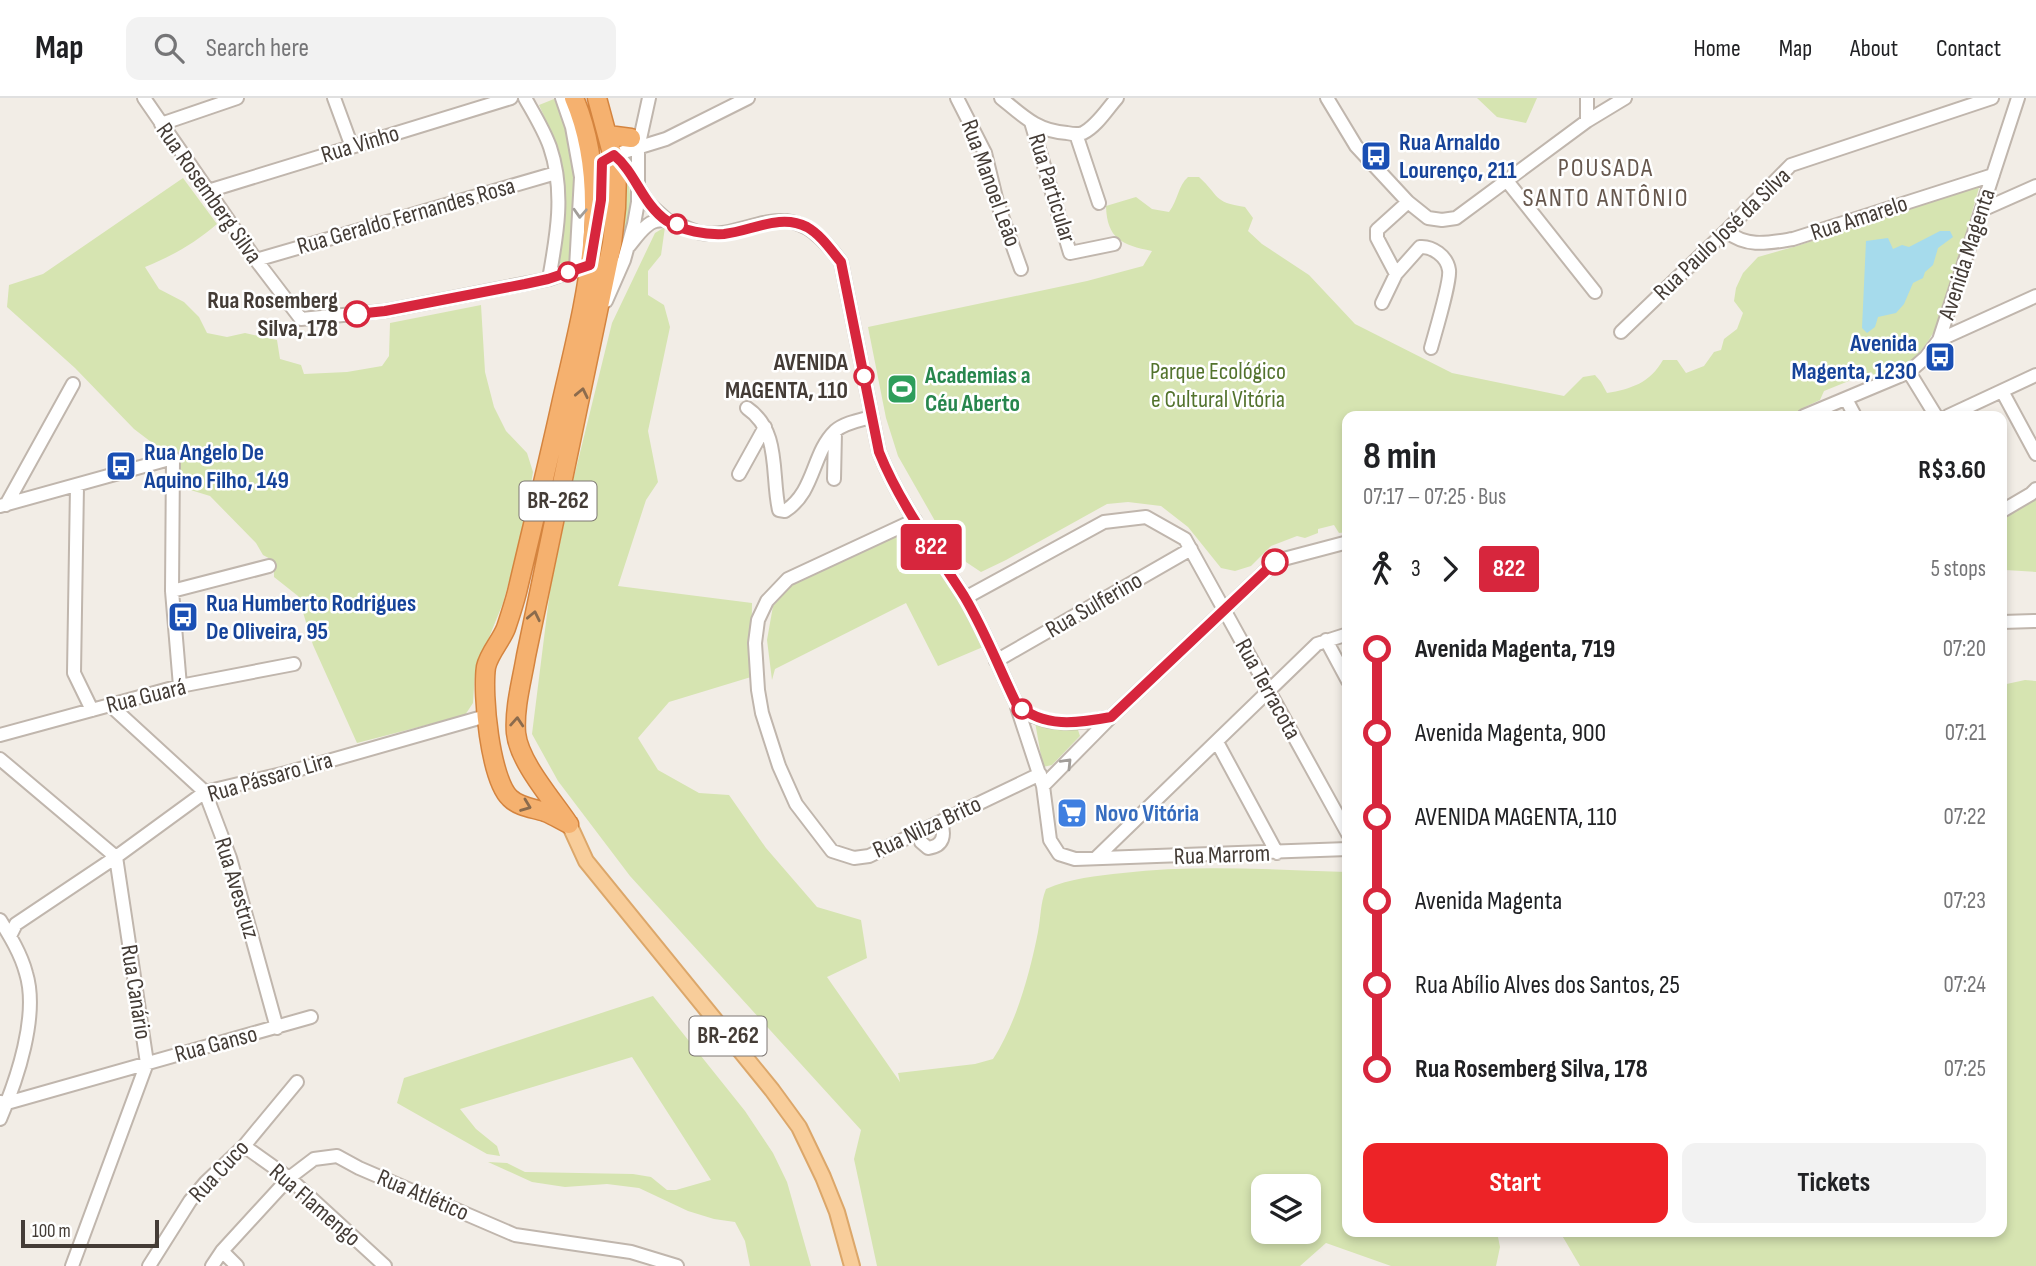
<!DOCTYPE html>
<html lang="en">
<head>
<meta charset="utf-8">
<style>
	body { margin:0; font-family:"Sofia Sans Condensed",sans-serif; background:#f2f2f2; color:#202124; height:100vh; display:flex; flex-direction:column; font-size:26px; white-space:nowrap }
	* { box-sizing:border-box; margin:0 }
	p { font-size:23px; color:#757577 }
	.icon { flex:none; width:38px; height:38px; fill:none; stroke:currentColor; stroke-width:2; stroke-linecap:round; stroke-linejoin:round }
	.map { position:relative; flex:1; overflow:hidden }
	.drawer { position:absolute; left:1342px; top:313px; width:665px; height:826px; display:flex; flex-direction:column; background:#fff; border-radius:14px; box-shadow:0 4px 10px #0003 }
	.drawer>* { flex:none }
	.badge { padding:0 14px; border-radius:5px; font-size:24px; line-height:46px }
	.buttons { position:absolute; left:1251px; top:1076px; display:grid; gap:14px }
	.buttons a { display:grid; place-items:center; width:70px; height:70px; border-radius:14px; background:#fff; box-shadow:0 4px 10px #0003; font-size:35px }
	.scale { position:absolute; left:21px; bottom:18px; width:138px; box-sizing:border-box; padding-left:7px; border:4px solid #443c36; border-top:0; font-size:19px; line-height:24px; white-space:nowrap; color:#443c36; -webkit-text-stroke:5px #fff; paint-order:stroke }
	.map>.badge { position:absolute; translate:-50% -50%; box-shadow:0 0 0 4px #fff }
	.legs { display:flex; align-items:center; gap:10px; height:77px; padding:0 21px; font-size:23px }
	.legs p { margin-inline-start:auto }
	.summary { display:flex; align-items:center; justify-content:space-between; height:119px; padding:0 21px }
	h1 { font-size:38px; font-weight:700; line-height:52px }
	.primary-button { display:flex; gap:14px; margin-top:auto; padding:14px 21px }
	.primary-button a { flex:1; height:80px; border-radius:14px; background:#ed2327; color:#fff; font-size:28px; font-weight:700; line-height:80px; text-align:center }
	.primary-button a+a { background:#f2f2f2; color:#202124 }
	ul { padding:0 21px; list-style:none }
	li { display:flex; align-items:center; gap:24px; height:84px; font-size:26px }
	li i { display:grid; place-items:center; width:10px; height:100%; margin:0 9px; background:currentColor }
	li i::after { content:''; width:18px; height:18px; margin:-9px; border:5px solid; border-radius:50%; background:#fff }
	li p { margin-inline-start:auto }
	li:first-child i { background:linear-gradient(#0000 50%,currentColor 0) }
	li:last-child i { background:linear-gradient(currentColor 50%,#0000 0) }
	header { display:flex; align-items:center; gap:42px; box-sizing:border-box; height:98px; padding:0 35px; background:#fff; border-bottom:2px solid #e0e0e0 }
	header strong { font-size:33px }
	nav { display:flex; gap:38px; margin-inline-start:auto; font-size:24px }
	.search { width:490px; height:63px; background:#f2f2f2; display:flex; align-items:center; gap:18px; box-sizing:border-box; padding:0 24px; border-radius:14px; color:#757577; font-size:26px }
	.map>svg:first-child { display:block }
</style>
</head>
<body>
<header>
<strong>Map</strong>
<div class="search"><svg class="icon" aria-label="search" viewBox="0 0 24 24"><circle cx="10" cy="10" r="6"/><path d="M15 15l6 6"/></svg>Search here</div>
<nav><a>Home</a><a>Map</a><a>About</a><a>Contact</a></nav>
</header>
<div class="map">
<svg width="2036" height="1168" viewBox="0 0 2036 1168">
	<rect width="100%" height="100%" fill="#f2ede6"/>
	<path fill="#d6e4b1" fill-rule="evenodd" d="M1477,0H1537L1526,25L1497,19Z
		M554,1L567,32L577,80L572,167L558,165C571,102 566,65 539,7Z
		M624,70C640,114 623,148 606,189Z
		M1188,79H1199C1220,98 1212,104 1245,109L1253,120L1248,133L1262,146L1309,177L1355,226L1452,275L1564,298L1583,279L1595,277L1601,284L1607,295C1631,291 1650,285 1663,262H1677L1686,275L1704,268L1714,254L1721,252L1724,241L1737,231L1743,215L1734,203L1736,190L1743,175L1758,159L1797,148L1980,86L1942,221L1925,248L1912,262L1893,272L1874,277L1871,274L1824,293L1820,302L1805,309L1796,318H1348L1347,434L1339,435L1334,427L1318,431V435L1305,440L1297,438L1271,448L1251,468L1235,473L1221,470L1188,429L1161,408L1128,404L1107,406L1006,462L981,474L966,464L947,444L898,358L886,320L868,229L1087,183L1143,168L1152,153C1122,147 1107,141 1106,108L1136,99L1152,111L1169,114C1178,102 1178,88 1188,79Z
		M183,80L217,126C195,145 172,158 145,169L159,191L184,204L199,219L207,235L227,239L245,235L277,242L280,261L301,267L304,276L347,274L382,268L389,258L390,225L481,207L485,274L494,309L506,333L527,355L533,374L523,433L503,505L475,574L473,605L465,617L357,645L313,547L298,498L274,479V463L263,457L256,445L210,398L184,390L179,365L180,354L163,353L134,331L75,270L7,209L9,187L43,176Z
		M665,129L661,157L648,173V197L664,207L670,229L648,333L658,384L646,402L618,488L752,505L751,579L669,604L638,640L658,672L699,695L729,697L766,750L817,809L861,822L867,860L827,879L900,984L898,975L975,966L993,961C1016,926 1030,875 1038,834C1041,819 1040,806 1046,791C1071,780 1096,778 1123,775C1197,766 1273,772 1347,774L1348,1134H1497L1500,1149L1496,1168H1391L1326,1145L1300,1168H877L854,1061L861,1032L630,778L558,683L532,636L550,492L573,383L612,225L655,135ZM1264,1088H1309V1134H1264Z
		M2036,395V474L2005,472L2002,464V419Z
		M917,428L961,502L983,549L938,568L906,505L775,571L772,582L767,542L773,508L793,486Z
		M2025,582L2036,583V1168H1580L1560,1134H2002V587Z
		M1035,624L1078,632L1080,638L1052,667L1043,669Z
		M653,898L745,1013L773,1055L787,1084L811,1168H750L745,1143L735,1124L714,1121L688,1113L639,1090L607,1086L565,1089L532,1084L488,1064L507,1065L525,1074L633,1076L651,1079L667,1092H676L711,1082L632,959L460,1011L476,1031L497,1048L500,1058L487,1056L397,1005L404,980Z"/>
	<path fill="#a6dbec" d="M1940,133H1950L1953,139L1938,150L1933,167L1925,174L1923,180L1913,185L1904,206L1896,215L1878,219L1875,229L1867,235L1862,230L1866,143L1888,140L1893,151L1902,147L1909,149Z"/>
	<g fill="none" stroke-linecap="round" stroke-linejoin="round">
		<g stroke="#c0b6ad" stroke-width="16">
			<path id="minor" d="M144,0L256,162L301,221L385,213L549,181L590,167
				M334,0L352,49
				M525,0C534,16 544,32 550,49C565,93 557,137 549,181
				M562,0L572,29L581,79L576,170
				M957,0L985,55L997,104L1021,171
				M1001,0C1023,18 1037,33 1067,35C1072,36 1078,37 1083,35C1097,28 1107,11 1117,0
				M1327,0L1356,48L1408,104L1428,120L1442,122L1456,120L1587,23L1625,0
				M1587,0V23
				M1031,24L1070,155L1114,146
				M161,26L237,0
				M1076,36L1099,105
				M614,57L666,41L748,0
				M614,57L626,69L649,106L668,123
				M1507,83L1595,194
				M208,93L511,0
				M1982,112L2036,88
				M1726,133C1747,150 1768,145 1793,141L1993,77
				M629,148C636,140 645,125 656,123C672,119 687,133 702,135C733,140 763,118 792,124C814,129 828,147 841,164L879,354C900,406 934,451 964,498C984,531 999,570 1016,605C1041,631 1079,626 1111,619
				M256,162L556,75
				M1396,176L1377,140V132L1408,104
				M606,203L624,162L634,126L638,104V50L649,0
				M1382,205L1396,176L1420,149C1432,148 1447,158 1449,172C1451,183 1435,235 1431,250
				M1621,234L1726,133L1791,67L1992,0
				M1939,242L2036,198
				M1909,274L1936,318
				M2002,293L2036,356
				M1846,301L1855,318
				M747,310C781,333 771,377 779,412L785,413C815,394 812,355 835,333C844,325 860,322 871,319
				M1804,318L1909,274L1926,259L1939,242L2018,0
				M1948,318L2036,277
				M739,376L765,329
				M834,381L835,334
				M77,388L74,575L92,612
				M6,407L73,286
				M0,408L173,360L172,493L180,588
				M2002,413L2031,396L2036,391
				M915,422L788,481L767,503L758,522L755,545L758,592L762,615L779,668L796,706L832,753L854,760L869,758L1040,676
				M172,493L269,468
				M965,500L1104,424L1146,419L1185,441L1348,736
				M2002,524L2036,523
				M1326,542L1348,583
				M996,563L1191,451
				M110,607L205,694L230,760L277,930
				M1017,609L1043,688L1050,742L1059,756L1075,761L1348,751
				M0,637L180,588L294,566
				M1217,644L1277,755
				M0,661L116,759L147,965L72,1168
				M1043,688L1111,619L1276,463L1348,444
				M917,734L921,744L928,750C944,748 945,737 941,724
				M1096,760L1317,546L1348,536
				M0,822C10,838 21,856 26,875C39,917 17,982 0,1021
				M10,838L16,826L116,759L205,694L286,675L486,618
				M0,1004L7,1005L311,919
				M244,1048L289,1080L385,1168
				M222,1153L237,1168
				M149,1168L190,1103L206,1084L244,1048L297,984
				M212,1168L222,1153L289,1080L314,1061L337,1058L359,1070L515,1137L631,1154L677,1168"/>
		</g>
		<g stroke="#dca76a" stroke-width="18">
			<path id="major" d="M569,726L586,763L772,992L799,1029L823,1079L837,1114L852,1168"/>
		</g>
		<g stroke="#d4843f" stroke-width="21">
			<path id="highway" d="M608,37L631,40
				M568,725C552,701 519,664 516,635C514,610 522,582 526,558L612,146L616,110L617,74L597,0
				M569,726C561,722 553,717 545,714C533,710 519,709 510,700C490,681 482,596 486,569C489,555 501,543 506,530C510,518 514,506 517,494C532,430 548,366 562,302C584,206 615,96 574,0"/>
		</g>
		<use href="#minor" stroke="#fff" stroke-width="12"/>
		<use href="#major" stroke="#f8cd9a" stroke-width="14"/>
		<use href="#highway" stroke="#f5b16f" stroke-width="18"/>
	</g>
	<defs><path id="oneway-chevron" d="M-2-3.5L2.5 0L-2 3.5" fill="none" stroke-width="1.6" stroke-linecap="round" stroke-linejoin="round" transform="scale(1.75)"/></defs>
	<g stroke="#a29e9a">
		<use href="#oneway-chevron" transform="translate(580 115) rotate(93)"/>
		<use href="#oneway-chevron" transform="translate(1067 665) rotate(-46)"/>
	</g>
	<g stroke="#8b6b4d">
		<use href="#oneway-chevron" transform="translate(582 295) rotate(-78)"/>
		<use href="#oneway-chevron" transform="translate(534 518) rotate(-78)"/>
		<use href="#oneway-chevron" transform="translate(517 624) rotate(-86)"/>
		<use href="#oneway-chevron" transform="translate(526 708) rotate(21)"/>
	</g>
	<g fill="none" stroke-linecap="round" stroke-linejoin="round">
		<g stroke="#fff" stroke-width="16">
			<path id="line-1" d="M357,216L385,213L525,186L548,181L590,167L601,102L602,64L614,57C636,75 642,106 667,123C683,133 706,137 724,136C752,133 780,115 807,129C821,137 831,152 841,164L879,354C900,406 934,451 964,498C984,531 999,570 1016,605C1042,631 1079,625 1111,619L1275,464"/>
		</g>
		<use href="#line-1" stroke="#d7263d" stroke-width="10"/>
	</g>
	<defs>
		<g id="bus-square" transform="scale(1.575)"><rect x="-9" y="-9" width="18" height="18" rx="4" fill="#1a4fb4" stroke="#fff"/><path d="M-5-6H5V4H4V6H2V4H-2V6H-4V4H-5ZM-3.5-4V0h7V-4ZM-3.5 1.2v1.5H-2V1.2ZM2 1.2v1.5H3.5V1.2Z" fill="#fff"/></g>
		<g id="stadium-square" transform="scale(1.575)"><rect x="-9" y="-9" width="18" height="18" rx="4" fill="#2e9e5b" stroke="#fff"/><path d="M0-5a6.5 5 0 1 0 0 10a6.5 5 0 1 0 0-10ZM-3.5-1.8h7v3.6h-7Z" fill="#fff"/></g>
		<g id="supermarket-square" transform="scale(1.575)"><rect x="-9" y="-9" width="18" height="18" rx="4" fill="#3f7fe0" stroke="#fff"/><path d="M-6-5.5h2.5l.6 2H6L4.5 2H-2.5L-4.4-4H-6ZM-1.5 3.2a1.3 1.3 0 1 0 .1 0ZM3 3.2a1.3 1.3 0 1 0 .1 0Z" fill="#fff"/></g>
	</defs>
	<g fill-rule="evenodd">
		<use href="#bus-square" x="1376" y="58"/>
		<use href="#bus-square" x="1940" y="259"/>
		<use href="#stadium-square" x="902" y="291"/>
		<use href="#bus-square" x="121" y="368"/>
		<use href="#bus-square" x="183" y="519"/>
		<use href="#supermarket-square" x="1072" y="715"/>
	</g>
	<g fill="#fff" stroke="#d7263d" stroke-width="3.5">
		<circle cx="677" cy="126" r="9"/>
		<circle cx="568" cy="174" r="9"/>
		<circle cx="357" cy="216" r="12"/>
		<circle cx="864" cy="278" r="9"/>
		<circle cx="1275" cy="464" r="12"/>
		<circle cx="1022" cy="611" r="9"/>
	</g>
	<g text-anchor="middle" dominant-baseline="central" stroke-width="5" stroke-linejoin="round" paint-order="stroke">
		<g fill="#fff" stroke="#7c7672" stroke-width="2">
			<rect x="519.5" y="383.5" width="77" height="39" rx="5"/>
			<rect x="689.5" y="918.5" width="77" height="39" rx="5"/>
		</g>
		<g font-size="23" font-weight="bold" fill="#443c36">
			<text x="558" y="403">BR-262</text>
			<text x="728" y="938">BR-262</text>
		</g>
		<g font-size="24" font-weight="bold" fill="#164399" stroke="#fff" text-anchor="start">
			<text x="1399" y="44">Rua Arnaldo<tspan x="1399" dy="28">Lourenço, 211</tspan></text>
			<text x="1917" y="245" text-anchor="end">Avenida<tspan x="1917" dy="28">Magenta, 1230</tspan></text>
			<text x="144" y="354">Rua Angelo De<tspan x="144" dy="28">Aquino Filho, 149</tspan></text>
			<text x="206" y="505">Rua Humberto Rodrigues<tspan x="206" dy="28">De Oliveira, 95</tspan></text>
		</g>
		<g font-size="24" fill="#443c36" stroke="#fff">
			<text transform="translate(360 46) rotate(-17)">Rua Vinho</text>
			<text transform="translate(991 85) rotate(70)">Rua Manoel Leão</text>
			<text transform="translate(1052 90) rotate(73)">Rua Particular</text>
			<text transform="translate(209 95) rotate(55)">Rua Rosemberg Silva</text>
			<text transform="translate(406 118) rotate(-16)">Rua Geraldo Fernandes Rosa</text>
			<text transform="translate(1859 120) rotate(-18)">Rua Amarelo</text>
			<text transform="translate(1722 136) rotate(-44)">Rua Paulo José da Silva</text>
			<text transform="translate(1967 156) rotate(-72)">Avenida Magenta</text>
			<text transform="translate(1094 507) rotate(-30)">Rua Sulferino</text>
			<text transform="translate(1268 591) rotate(61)">Rua Terracota</text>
			<text transform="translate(146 598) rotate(-14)">Rua Guará</text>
			<text transform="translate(270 679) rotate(-16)">Rua Pássaro Lira</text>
			<text transform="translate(927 729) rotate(-25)">Rua Nilza Brito</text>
			<text transform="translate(1222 757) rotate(-2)">Rua Marrom</text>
			<text transform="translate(237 790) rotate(73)">Rua Avestruz</text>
			<text transform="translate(136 894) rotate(81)">Rua Canário</text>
			<text transform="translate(216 946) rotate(-15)">Rua Ganso</text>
			<text transform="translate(219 1073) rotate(-47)">Rua Cuco</text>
			<text transform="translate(423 1097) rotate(23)">Rua Atlético</text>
			<text transform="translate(315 1107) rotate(41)">Rua Flamengo</text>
		</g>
		<g font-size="24" font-weight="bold" fill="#443c36" stroke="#fff" text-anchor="end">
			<text x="338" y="202">Rua Rosemberg<tspan x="338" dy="28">Silva, 178</tspan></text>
			<text x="848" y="264">AVENIDA<tspan x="848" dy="28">MAGENTA, 110</tspan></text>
		</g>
		<g font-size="24" fill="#53732d" stroke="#fff">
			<text x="1218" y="273">Parque Ecológico<tspan x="1218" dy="28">e Cultural Vitória</tspan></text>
		</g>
		<g font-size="24" font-weight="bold" fill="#27864d" stroke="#fff" text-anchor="start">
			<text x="925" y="277">Academias a<tspan x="925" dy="28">Céu Aberto</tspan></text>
		</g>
		<g font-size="24" font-weight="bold" fill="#366cbe" stroke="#fff" text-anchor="start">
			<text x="1095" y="715">Novo Vitória</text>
		</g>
		<g font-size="26" letter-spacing="2" fill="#67584e" stroke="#fff">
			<text x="1606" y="70">POUSADA<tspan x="1606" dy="30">SANTO ANTÔNIO</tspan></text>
		</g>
	</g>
</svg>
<div class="buttons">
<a><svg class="icon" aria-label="layers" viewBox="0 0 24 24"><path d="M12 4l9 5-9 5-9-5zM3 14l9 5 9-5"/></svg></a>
</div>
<div class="scale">100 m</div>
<b class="badge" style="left:931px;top:449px;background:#d7263d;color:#fff">822</b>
<section class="drawer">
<div class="summary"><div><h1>8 min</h1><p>07:17 – 07:25 · Bus</p></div><b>R$3.60</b></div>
<div class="legs"><svg class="icon" aria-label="walk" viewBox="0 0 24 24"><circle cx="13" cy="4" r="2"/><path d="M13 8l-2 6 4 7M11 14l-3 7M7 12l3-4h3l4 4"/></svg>3<svg class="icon" aria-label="forward" viewBox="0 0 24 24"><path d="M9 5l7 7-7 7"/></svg><b class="badge" style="background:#d7263d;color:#fff">822</b><p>5 stops</p></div>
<ul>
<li><i style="color:#d7263d"></i><b>Avenida Magenta, 719</b><p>07:20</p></li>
<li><i style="color:#d7263d"></i><span>Avenida Magenta, 900</span><p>07:21</p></li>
<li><i style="color:#d7263d"></i><span>AVENIDA MAGENTA, 110</span><p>07:22</p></li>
<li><i style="color:#d7263d"></i><span>Avenida Magenta</span><p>07:23</p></li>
<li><i style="color:#d7263d"></i><span>Rua Abílio Alves dos Santos, 25</span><p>07:24</p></li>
<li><i style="color:#d7263d"></i><b>Rua Rosemberg Silva, 178</b><p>07:25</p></li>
</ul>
<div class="primary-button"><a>Start</a><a>Tickets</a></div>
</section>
</div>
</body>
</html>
